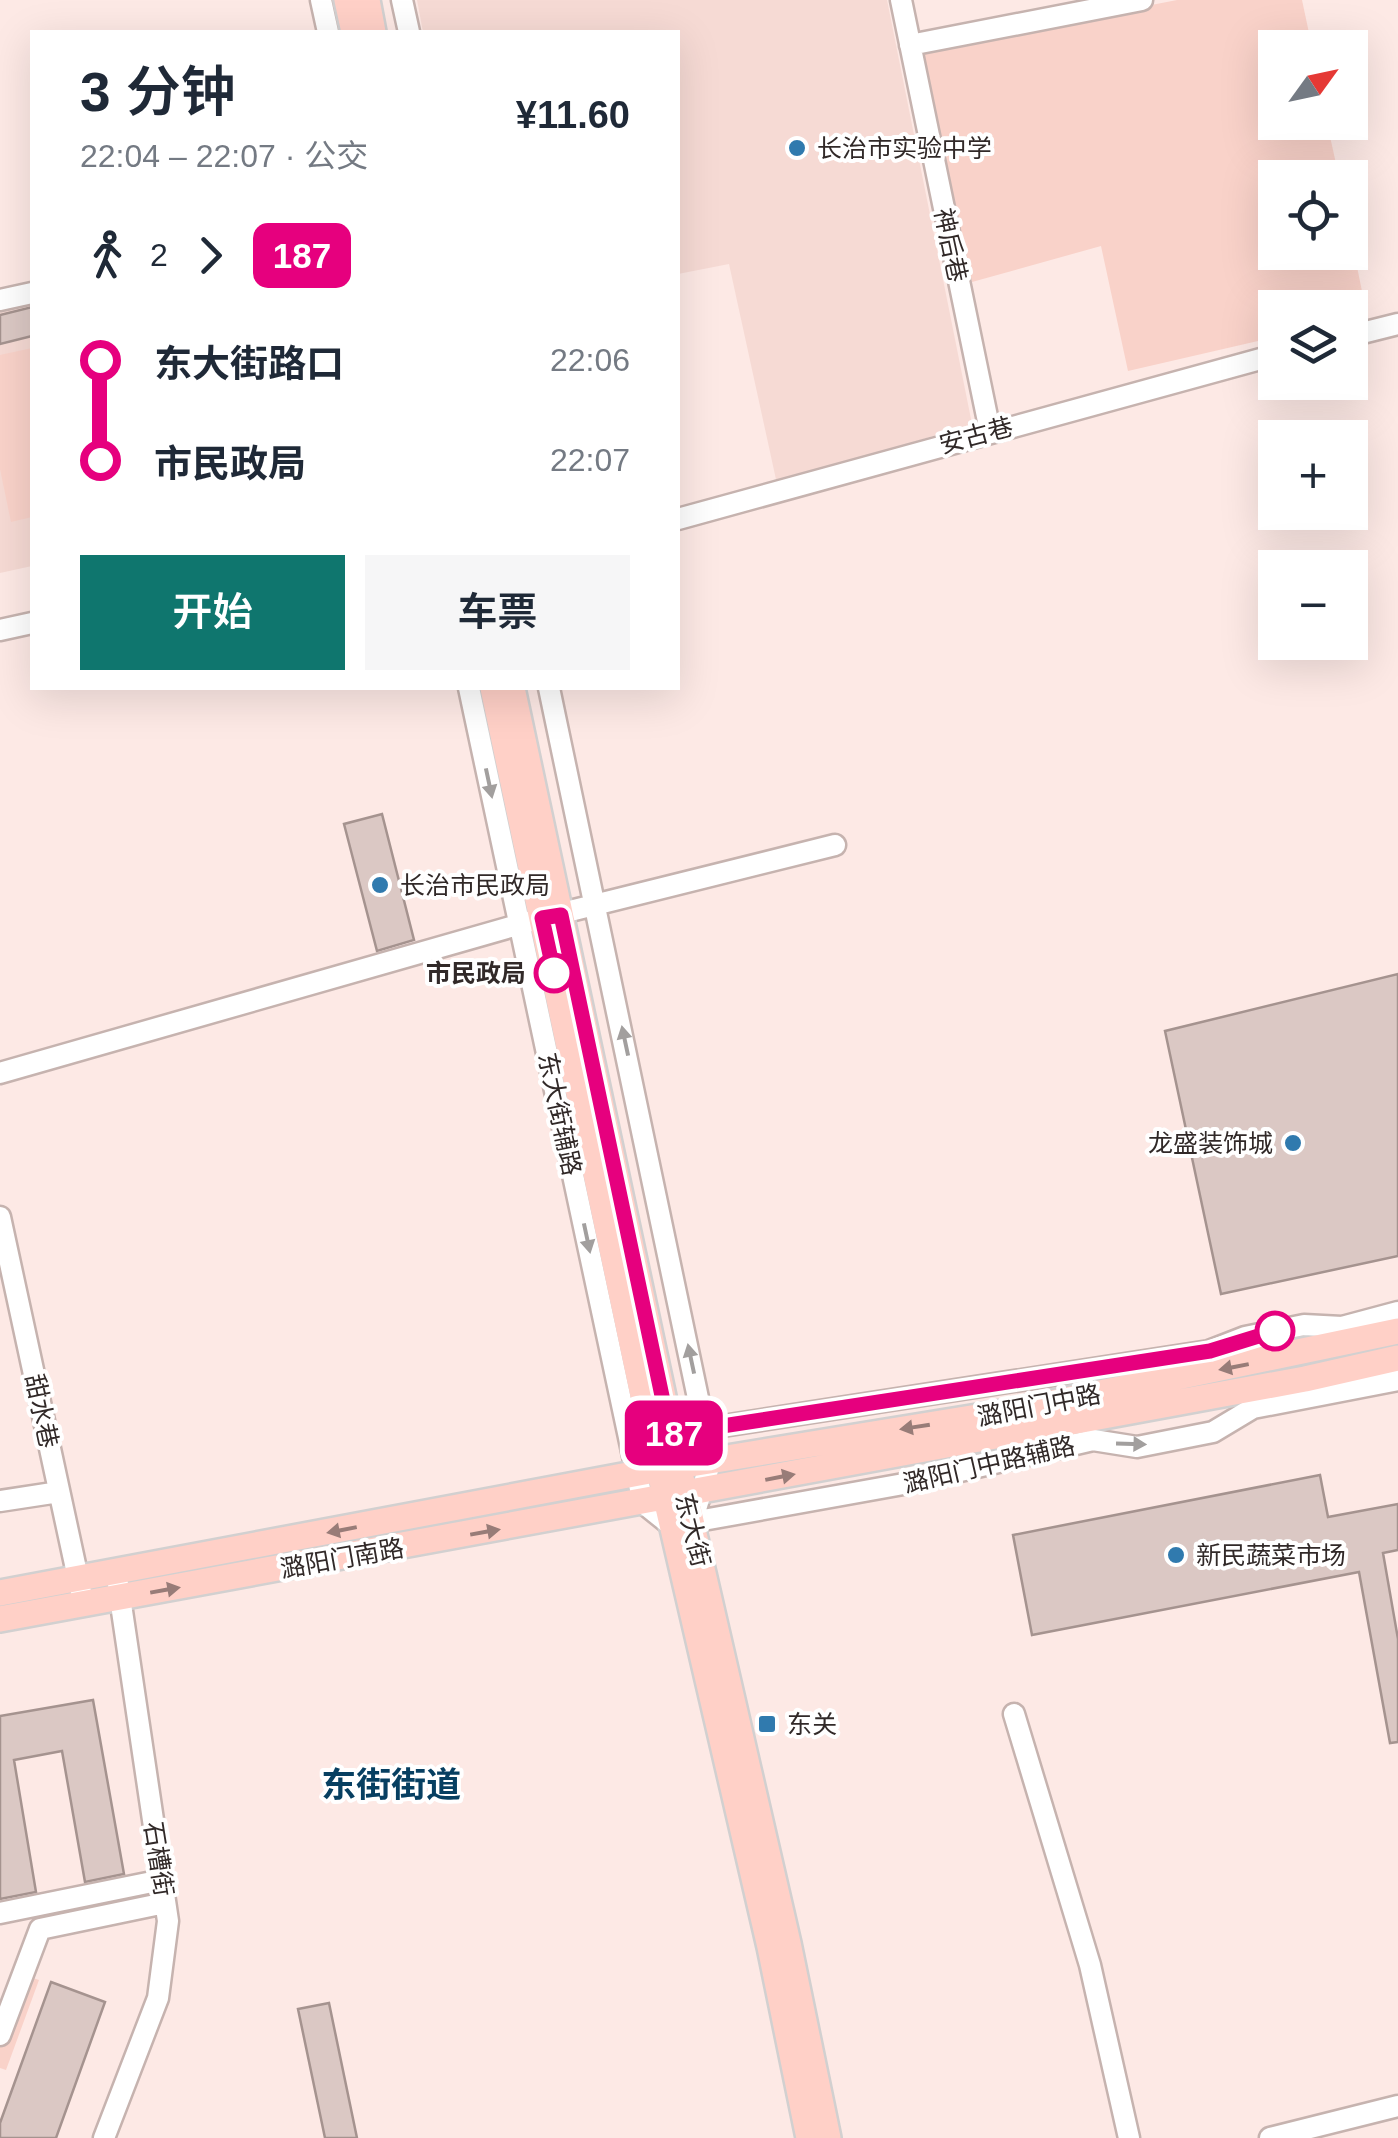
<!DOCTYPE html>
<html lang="zh">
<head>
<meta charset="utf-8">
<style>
	body { margin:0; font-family:Arial,"Noto Sans SC",sans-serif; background:#f6f6f7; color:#1f2937; height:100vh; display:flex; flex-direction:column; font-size:38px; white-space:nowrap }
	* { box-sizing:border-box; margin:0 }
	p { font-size:32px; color:#747a83 }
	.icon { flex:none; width:55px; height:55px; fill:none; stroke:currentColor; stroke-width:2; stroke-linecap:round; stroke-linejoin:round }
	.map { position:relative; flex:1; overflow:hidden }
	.side { position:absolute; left:30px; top:30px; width:650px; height:660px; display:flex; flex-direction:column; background:#fff; border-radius:0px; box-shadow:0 10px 40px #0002 }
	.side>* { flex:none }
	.badge { padding:0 20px; border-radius:15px; font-size:35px; line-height:65px }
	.needle { width:65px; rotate:57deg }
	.tools { position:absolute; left:1258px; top:30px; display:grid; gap:20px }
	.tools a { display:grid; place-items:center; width:110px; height:110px; border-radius:0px; background:#fff; box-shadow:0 10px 40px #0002; font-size:50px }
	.map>.badge { position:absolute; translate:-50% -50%; box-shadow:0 0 0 5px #fff }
	.legs { display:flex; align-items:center; gap:15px; height:110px; padding:0 50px; font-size:32px }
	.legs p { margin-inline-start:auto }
	.summary { display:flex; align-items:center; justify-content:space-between; height:170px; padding:0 50px }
	h1 { font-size:55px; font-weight:600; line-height:75px }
	.cta { display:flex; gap:20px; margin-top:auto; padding:20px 50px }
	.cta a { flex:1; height:115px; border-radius:0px; background:#0f766e; color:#fff; font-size:40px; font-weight:600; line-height:115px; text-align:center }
	.cta a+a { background:#f6f6f7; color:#1f2937 }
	ul { padding:0 50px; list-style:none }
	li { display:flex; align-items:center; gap:35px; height:100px; font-size:38px }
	li i { display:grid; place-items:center; width:15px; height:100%; margin:0 12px; background:currentColor }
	li i::after { content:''; width:25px; height:25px; margin:-12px; border:8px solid; border-radius:50%; background:#fff }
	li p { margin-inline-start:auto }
	li:first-child i { background:linear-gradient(#0000 50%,currentColor 0) }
	li:last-child i { background:linear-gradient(currentColor 50%,#0000 0) }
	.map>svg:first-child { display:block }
</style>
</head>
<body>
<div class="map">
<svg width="1398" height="2138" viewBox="0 0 1398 2138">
	<rect width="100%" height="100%" fill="#fde9e5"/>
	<path fill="#f6dad4" d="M417,0H887L972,424L777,484L729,264L678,274V32H423Z
		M32,300V566L0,573V308Z"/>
	<path fill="#f9d2c9" d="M1177,0H1302L1312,47L1275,48V122L1327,123L1339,177L1275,178V252H1350V232L1367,316L1350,320V308H1275V337L1128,371L1101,246L972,282L922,50Z
		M32,348V517L11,522L0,469V355Z
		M27,1976L39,1980L6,2070L0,2068V2048Z"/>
	<path fill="#dbc8c4" stroke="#a5938f" stroke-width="2.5" d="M32,307V336L0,344V315Z
		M382,814L414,940L377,951L344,824Z
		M1398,974V1256L1221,1294L1165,1031Z
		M1320,1475L1328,1517L1398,1504V1550L1383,1553L1398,1639V1742L1390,1743L1359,1572L1032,1635L1013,1535Z
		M93,1700L124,1874L85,1882L62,1751L14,1760L36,1892L0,1899V1716Z
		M51,1982L105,2002L56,2138H0V2123Z
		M329,2003L357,2138H325L298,2009Z"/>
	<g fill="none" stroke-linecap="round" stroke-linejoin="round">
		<g stroke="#c6b3af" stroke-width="25">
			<path id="minor" d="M321,0L328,32
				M402,0L409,32
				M901,0L990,431
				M910,45L1142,0
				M0,300L32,293
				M1350,336L1398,324
				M678,519L1275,355
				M0,630L32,623
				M469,688L643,1503L673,1527
				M549,688L711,1460L692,1522L909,1483L1093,1440L1137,1447L1213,1432L1253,1408L1398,1380
				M0,1073L542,918L835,845
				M0,1217L81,1592
				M671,1434L1209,1351L1245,1337L1304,1325L1342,1327L1398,1312
				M0,1501L59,1492
				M1014,1714L1090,1965L1129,2138
				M0,1913L162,1880
				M0,2035L40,1929L165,1903
				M104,2138L158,1998L168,1921L118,1584
				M1270,2138L1398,2106"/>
		</g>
		<g stroke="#d2d0d0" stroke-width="30">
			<path id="major" d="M347,0L354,32
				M367,0L373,32
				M493,688L652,1438L770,1947L809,2138
				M512,688L671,1434L788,1943L828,2138
				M0,1593L660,1469L1014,1411L1398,1331
				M0,1619L1305,1379L1398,1358"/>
		</g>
		<use href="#minor" stroke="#fff" stroke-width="20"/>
		<use href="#major" stroke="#ffd0c7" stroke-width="25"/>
	</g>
	<defs><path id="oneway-solid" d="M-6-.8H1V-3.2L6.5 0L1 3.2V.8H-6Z" transform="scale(2.5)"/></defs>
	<g fill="#a29f9e">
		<use href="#oneway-solid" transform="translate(489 783) rotate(78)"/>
		<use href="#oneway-solid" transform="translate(625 1041) rotate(-102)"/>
		<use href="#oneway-solid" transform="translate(587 1238) rotate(78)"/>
		<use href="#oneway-solid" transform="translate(691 1359) rotate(-102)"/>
		<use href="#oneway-solid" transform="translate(1131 1444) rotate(2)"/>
	</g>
	<g fill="#987c78">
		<use href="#oneway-solid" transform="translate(1234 1367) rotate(169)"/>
		<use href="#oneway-solid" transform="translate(915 1427) rotate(171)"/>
		<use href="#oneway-solid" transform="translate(780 1477) rotate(-11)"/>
		<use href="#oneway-solid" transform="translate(342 1530) rotate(169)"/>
		<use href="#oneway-solid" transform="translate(485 1532) rotate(-10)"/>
		<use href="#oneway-solid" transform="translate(165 1590) rotate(-10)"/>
	</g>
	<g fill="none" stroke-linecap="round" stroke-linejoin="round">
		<g stroke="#fff" stroke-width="22">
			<path id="line-1" d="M554,973L542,918L561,915L670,1434L1210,1351L1275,1331"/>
		</g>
		<use href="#line-1" stroke="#e6007e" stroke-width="15"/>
	</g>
	<g fill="#307aae" stroke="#fff" stroke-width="4">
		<circle cx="797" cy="148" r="10"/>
		<circle cx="380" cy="885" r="10"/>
		<circle cx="1293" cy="1143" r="10"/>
		<circle cx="1176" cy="1555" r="10"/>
		<rect x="757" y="1714" width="20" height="20" rx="5"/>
	</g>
	<g fill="#fff" stroke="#e6007e" stroke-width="5">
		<circle cx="554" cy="973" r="18"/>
		<circle cx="1275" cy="1331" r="18"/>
	</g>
	<g text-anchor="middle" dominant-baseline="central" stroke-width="8" stroke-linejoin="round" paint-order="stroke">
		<g font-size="25" fill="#312928" stroke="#fff" text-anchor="start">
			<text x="817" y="148">长治市实验中学</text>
			<text x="400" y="885">长治市民政局</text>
			<text x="1273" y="1143" text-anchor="end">龙盛装饰城</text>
			<text x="1196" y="1555">新民蔬菜市场</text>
			<text x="787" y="1724">东关</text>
		</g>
		<g font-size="25" fill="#312928" stroke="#fff">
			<text transform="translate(951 245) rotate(78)">神后巷</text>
			<text transform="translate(976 435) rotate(-15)">安古巷</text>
			<text transform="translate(560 1114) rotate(78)">东大街辅路</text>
			<text transform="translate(1039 1405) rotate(-11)">潞阳门中路</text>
			<text transform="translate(42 1411) rotate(78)">甜水巷</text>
			<text transform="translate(989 1464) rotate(-13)">潞阳门中路辅路</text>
			<text transform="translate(693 1530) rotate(76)">东大街</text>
			<text transform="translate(342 1558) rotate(-10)">潞阳门南路</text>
			<text transform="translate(159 1859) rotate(81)">石槽街</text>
		</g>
		<g font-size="25" font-weight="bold" fill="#312928" stroke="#fff" text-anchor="end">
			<text x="526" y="973">市民政局</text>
		</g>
		<g font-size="35" font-weight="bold" fill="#073f61" stroke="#fff">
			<text x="391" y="1784">东街街道</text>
		</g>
	</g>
</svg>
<div class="tools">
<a><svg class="needle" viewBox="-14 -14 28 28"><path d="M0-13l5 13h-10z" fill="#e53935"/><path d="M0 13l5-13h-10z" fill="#747a83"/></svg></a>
<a><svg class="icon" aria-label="locate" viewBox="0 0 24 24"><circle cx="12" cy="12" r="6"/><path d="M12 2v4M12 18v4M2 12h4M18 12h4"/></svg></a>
<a><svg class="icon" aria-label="layers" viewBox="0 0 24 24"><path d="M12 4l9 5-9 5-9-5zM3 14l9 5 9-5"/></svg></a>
<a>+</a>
<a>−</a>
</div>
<b class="badge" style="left:674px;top:1433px;background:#e6007e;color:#fff">187</b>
<section class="side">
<div class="summary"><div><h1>3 分钟</h1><p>22:04 – 22:07 · 公交</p></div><b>¥11.60</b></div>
<div class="legs"><svg class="icon" aria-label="walk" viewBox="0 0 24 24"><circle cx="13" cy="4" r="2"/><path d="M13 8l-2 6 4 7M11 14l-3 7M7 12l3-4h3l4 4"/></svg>2<svg class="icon" aria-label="forward" viewBox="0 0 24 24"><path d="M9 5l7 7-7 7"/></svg><b class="badge" style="background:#e6007e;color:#fff">187</b></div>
<ul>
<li><i style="color:#e6007e"></i><b>东大街路口</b><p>22:06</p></li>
<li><i style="color:#e6007e"></i><b>市民政局</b><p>22:07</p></li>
</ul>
<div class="cta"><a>开始</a><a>车票</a></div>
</section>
</div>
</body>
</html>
